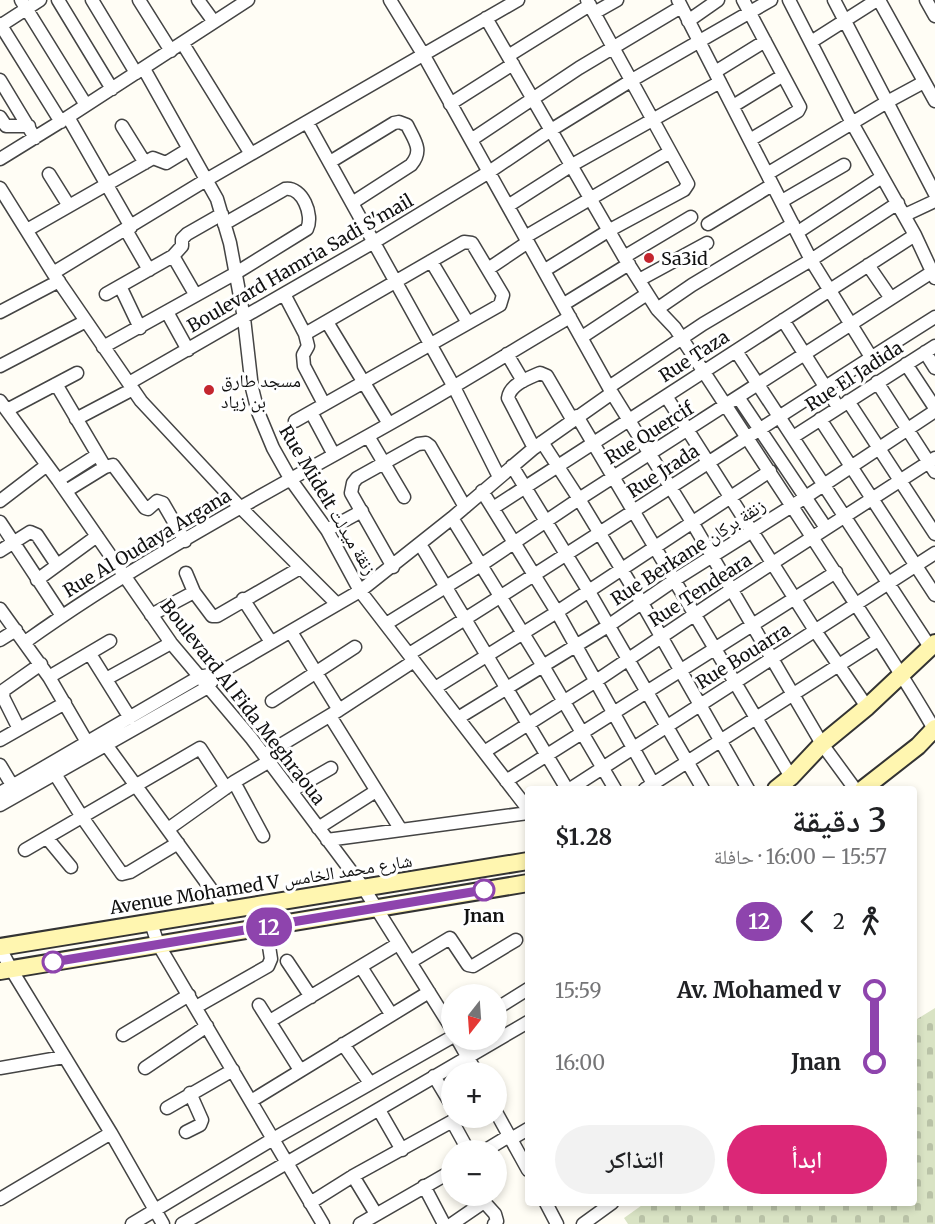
<!DOCTYPE html>
<html lang="ar">
<head>
<meta charset="utf-8">
<style>
	body { margin:0; font-family:Merriweather,"Noto Naskh Arabic",serif; background:#f2f2f2; color:#202124; direction:rtl; height:100vh; display:flex; flex-direction:column; font-size:22px; white-space:nowrap }
	* { box-sizing:border-box; margin:0 }
	p { font-size:20px; color:#757577 }
	.icon { flex:none; width:33px; height:33px; fill:none; stroke:currentColor; stroke-width:2; stroke-linecap:round; stroke-linejoin:round }
	.map { position:relative; flex:1; overflow:hidden; direction:ltr }
	.sheet { position:absolute; left:525px; top:786px; width:392px; height:420px; display:flex; flex-direction:column; background:#fff; border-radius:6px; box-shadow:0 3px 9px #0003; direction:rtl }
	.sheet>* { flex:none }
	.badge { padding:0 12px; border-radius:20px; font-size:21px; line-height:39px }
	.needle { width:39px; rotate:197deg }
	.controls { position:absolute; left:441px; top:984px; display:grid; gap:12px }
	.controls a { display:grid; place-items:center; width:66px; height:66px; border-radius:50%; background:#fff; box-shadow:0 3px 9px #0003; font-size:30px }
	.map>.badge { position:absolute; translate:-50% -50%; box-shadow:0 0 0 3px #fff }
	.legs { display:flex; align-items:center; gap:9px; height:66px; padding:0 30px; font-size:20px }
	.legs p { margin-inline-start:auto }
	.headline { display:flex; align-items:center; justify-content:space-between; height:102px; padding:0 30px }
	h1 { font-size:33px; font-weight:600; line-height:45px }
	.primary-button { display:flex; gap:12px; margin-top:auto; padding:12px 30px }
	.primary-button a { flex:1; height:69px; border-radius:36px; background:#db2777; color:#fff; font-size:24px; font-weight:600; line-height:69px; text-align:center }
	.primary-button a+a { background:#f2f2f2; color:#202124 }
	ul { padding:0 30px; list-style:none }
	li { display:flex; align-items:center; gap:21px; height:72px; font-size:22px }
	li i { display:grid; place-items:center; width:9px; height:100%; margin:0 8px; background:currentColor }
	li i::after { content:''; width:15px; height:15px; margin:-8px; border:4px solid; border-radius:50%; background:#fff }
	li p { margin-inline-start:auto }
	li:first-child i { background:linear-gradient(#0000 50%,currentColor 0) }
	li:last-child i { background:linear-gradient(currentColor 50%,#0000 0) }
	.map>svg:first-child { display:block }
</style>
</head>
<body>
<div class="map">
<svg width="935" height="1224" viewBox="0 0 935 1224">
	<defs>
		<pattern id="cemetery-stones" width="16" height="16" patternUnits="userSpaceOnUse" patternTransform="scale(1.5)"><rect width="16" height="16" fill="#d9e3c4"/><path d="M2 7V4a2 2 0 0 1 4 0v3zM10 15v-3a2 2 0 0 1 4 0v3z" fill="#b9c2a7"/></pattern>
	</defs>
	<rect width="100%" height="100%" fill="#fffdf5"/>
	<path fill="url(#cemetery-stones)" d="M935,1008V1224H628L624,1218L645,1203H914V1021Z"/>
	<g fill="none" stroke-linecap="round" stroke-linejoin="round">
		<g stroke="#444" stroke-width="15">
			<path id="street" d="M21,0L86,105
				M58,0L112,89
				M92,0L136,73
				M139,0L171,51
				M198,0L214,22
				M390,0L423,54L612,393L692,522L822,744L855,789
				M678,0L811,260L871,357
				M743,0L800,107L798,111L750,140
				M789,0L852,123L915,235L935,278
				M834,0L935,194
				M879,0L935,101
				M926,0L935,16
				M594,13L617,0
				M486,18L624,257L657,309L675,328C721,397 766,467 812,537C853,601 896,663 934,729
				M688,21L718,0
				M0,24L61,122
				M0,26L40,0
				M811,42L877,0
				M183,44L251,154
				M508,56L590,5
				M144,69L217,199L230,243L244,318L252,388L258,412L273,448L291,480L327,530L360,591L528,809
				M715,72L765,41
				M0,80L35,138
				M450,104L513,64
				M733,106L782,76
				M0,117L6,126H29
				M68,117L131,227
				M307,122L454,387L499,477
				M122,126L145,163
				M471,140L579,68L681,7
				M0,159L68,117L248,0
				M330,162L394,123L399,122L407,125C414,140 424,150 411,165L352,203
				M49,174L69,206
				M767,174L887,102L924,82
				M0,188L53,273L141,401L240,507L337,604
				M782,201L844,165
				M508,206L572,165L720,82
				M905,215L935,201
				M708,224L772,185
				M27,230L153,158L166,163L189,149
				M126,230L149,270
				M798,232L882,177
				M525,237L670,152
				M173,256L195,294
				M624,257L691,217
				M431,261L468,323
				M868,265L890,297
				M488,269L528,242
				M545,270L608,231L684,190L688,184L587,0
				M53,273L206,180L518,0
				M639,280L707,243
				M120,286L140,328
				M106,294L173,256L182,246V239L187,234L222,214
				M284,294L305,334L308,346L303,355L304,366L324,404
				M564,304L629,264
				M657,309L692,285L793,224
				M0,312L59,281
				M167,312L188,350
				M783,320L838,407
				M327,322L389,424
				M582,337L647,294
				M103,347L236,273L307,229C314,215 302,186 285,189L224,224
				M736,351L930,647
				M925,352L935,368
				M507,354L523,381
				M906,364L935,408
				M0,366L86,321
				M877,382L935,472
				M129,383L374,242L489,172L551,130L632,80L771,0
				M56,384L105,467
				M609,387L703,324L811,260L898,203
				M666,396L816,632L867,707
				M738,397L826,528
				M0,401L58,480L171,643L252,739L363,887L452,1029
				M848,401L935,534
				M7,410L77,373
				M311,412L334,455
				M577,416L791,777
				M76,419L133,389
				M820,419L935,595
				M295,421L500,305L503,295L472,243L464,242L305,334
				M368,436L404,497
				M793,437L935,346
				M542,442L579,499L642,603L748,789
				M534,448L508,398C510,384 529,378 540,373L547,376L572,419
				M512,466L588,590L703,789
				M58,480L97,455
				M66,491L105,467L113,465L145,508L148,509L157,501L163,503L185,541
				M482,491L557,612L656,789
				M0,501L47,465
				M493,508L915,235
				M452,518L543,666L615,789
				M0,522L62,616
				M327,530L362,511
				M420,544L567,789
				M0,551L30,532L37,535L57,565
				M393,567L351,493L353,483L357,478L418,444L426,443L430,446L465,507
				M186,573L194,592L212,616H217L300,568
				M37,580L97,536
				M243,599L271,642
				M0,609L49,677L91,749
				M151,615L194,592
				M386,624L481,565L579,499L932,272
				M291,632L339,710
				M0,640L16,630
				M25,642C141,559 267,493 391,423C452,389 510,352 570,317
				M90,654L130,718
				M409,654C586,544 759,428 935,317
				M49,677L110,641
				M106,679L171,643
				M435,688L557,612L770,471
				M272,701L355,647
				M330,716L401,830
				M458,718L608,626L676,579L792,506L935,411
				M19,729L3,697L4,690L41,664
				M0,740L65,703
				M107,746L227,911
				M484,752L596,681L731,590L935,458
				M264,755L339,710L414,661
				M0,765L12,785
				M55,774L82,817L122,874L130,872L178,843
				M506,781L836,572
				M234,782L263,836
				M570,789L935,553
				M645,789L878,640
				M291,791L331,768
				M0,793L199,677L219,673L360,591L452,518L534,448L612,393
				M0,805L208,687L212,681
				M318,828L376,791
				M168,829L234,782L268,762
				M47,838L71,867
				M327,840L528,813
				M25,850L200,748L226,788
				M151,923L158,944L323,1224
				M0,948L11,969L111,1133L163,1224
				M287,961L311,997
				M410,962L450,938L468,965L473,966L516,940
				M361,967L391,1014
				M259,1005L300,1070
				M196,1007L268,966L271,959L266,927
				M496,1009L528,989
				M270,1021L398,944
				M123,1035L189,995
				M458,1040L476,1072
				M343,1044L370,1083
				M0,1068L64,1057
				M145,1068L207,1026
				M434,1076L452,1106
				M251,1101L429,992
				M167,1108L233,1070
				M379,1110L402,1150
				M496,1112L528,1170
				M452,1121L468,1150
				M186,1132L200,1125L202,1120L190,1093
				M511,1139L528,1129
				M486,1150L509,1136
				M353,1176L376,1214
				M424,1186L444,1224
				M0,1199L111,1133
				M310,1203L353,1176L458,1118
				M546,1203L557,1224
				M132,1224L273,1139L452,1037
				M182,1224L528,1022
				M360,1224L452,1171
				M452,1224L481,1204H486L495,1214L497,1221L494,1224
				M583,1224L612,1203"/>
		</g>
		<g stroke="#333" stroke-width="20">
			<path id="secondary" d="M776,789L791,777L822,744L867,707L935,643
				M863,789L918,746L935,728
				M0,947L528,861
				M0,971L528,883"/>
		</g>
		<use href="#street" stroke="#fff" stroke-width="12"/>
		<use href="#secondary" stroke="#fff6b0" stroke-width="16"/>
	</g>
	<g fill="none" stroke-linecap="round" stroke-linejoin="round">
		<g stroke="#fff" stroke-width="14">
			<path id="line-1" d="M53,962L484,890"/>
		</g>
		<use href="#line-1" stroke="#8e44ad" stroke-width="9"/>
	</g>
	<g fill="#c4262e" stroke="#fff" stroke-width="2">
		<circle cx="649" cy="258" r="6"/>
		<circle cx="209" cy="390" r="6"/>
	</g>
	<g fill="#fff" stroke="#8e44ad" stroke-width="3">
		<circle cx="484" cy="890" r="10"/>
		<circle cx="53" cy="962" r="10"/>
	</g>
	<g text-anchor="middle" dominant-baseline="central" stroke-width="6" stroke-linejoin="round" paint-order="stroke">
		<g font-size="18" fill="#111" stroke="#fff" text-anchor="start">
			<text x="661" y="258">Sa3id</text>
			<text x="221" y="380">مسجد طارق<tspan x="221" dy="21">بن زياد</tspan></text>
		</g>
		<g font-size="18" fill="#111" stroke="#fff">
			<text transform="translate(300 263) rotate(-30)">Boulevard Hamria Sadi S'mail</text>
			<text transform="translate(694 356) rotate(-33)">Rue Taza</text>
			<text transform="translate(854 376) rotate(-33)">Rue El Jadida</text>
			<text transform="translate(649 433) rotate(-32)">Rue Quercif</text>
			<text transform="translate(663 471) rotate(-33)">Rue Jrada</text>
			<text transform="translate(328 500) rotate(59)">Rue Midelt زنقة ميدلت</text>
			<text transform="translate(147 543) rotate(-31)">Rue Al Oudaya Argana</text>
			<text transform="translate(688 552) rotate(-33)">Rue Berkane زنقة بركان</text>
			<text transform="translate(700 590) rotate(-33)">Rue Tendeara</text>
			<text transform="translate(743 656) rotate(-32)">Rue Bouarra</text>
			<text transform="translate(243 702) rotate(52)">Boulevard Al Fida Meghraoua</text>
			<text transform="translate(261 884) rotate(-9)">Avenue Mohamed V شارع محمد الخامس</text>
		</g>
		<g font-size="18" font-weight="bold" fill="#111" stroke="#fff">
			<text x="484" y="915">Jnan</text>
		</g>
	</g>
</svg>
<div class="controls">
<a><svg class="needle" viewBox="-14 -14 28 28"><path d="M0-13l5 13h-10z" fill="#e53935"/><path d="M0 13l5-13h-10z" fill="#757577"/></svg></a>
<a>+</a>
<a>−</a>
</div>
<b class="badge" style="left:269px;top:927px;background:#8e44ad;color:#fff">12</b>
<section class="sheet">
<div class="headline"><div><h1>3 دقيقة</h1><p>15:57 – 16:00 · حافلة</p></div><b>$1.28</b></div>
<div class="legs"><svg class="icon" aria-label="walk" viewBox="0 0 24 24"><circle cx="13" cy="4" r="2"/><path d="M13 8l-2 6 4 7M11 14l-3 7M7 12l3-4h3l4 4"/></svg>2<svg class="icon" aria-label="back" viewBox="0 0 24 24"><path d="M15 5l-7 7 7 7"/></svg><b class="badge" style="background:#8e44ad;color:#fff">12</b></div>
<ul>
<li><i style="color:#8e44ad"></i><b>Av. Mohamed v</b><p>15:59</p></li>
<li><i style="color:#8e44ad"></i><b>Jnan</b><p>16:00</p></li>
</ul>
<div class="primary-button"><a>ابدأ</a><a>التذاكر</a></div>
</section>
</div>
</body>
</html>
